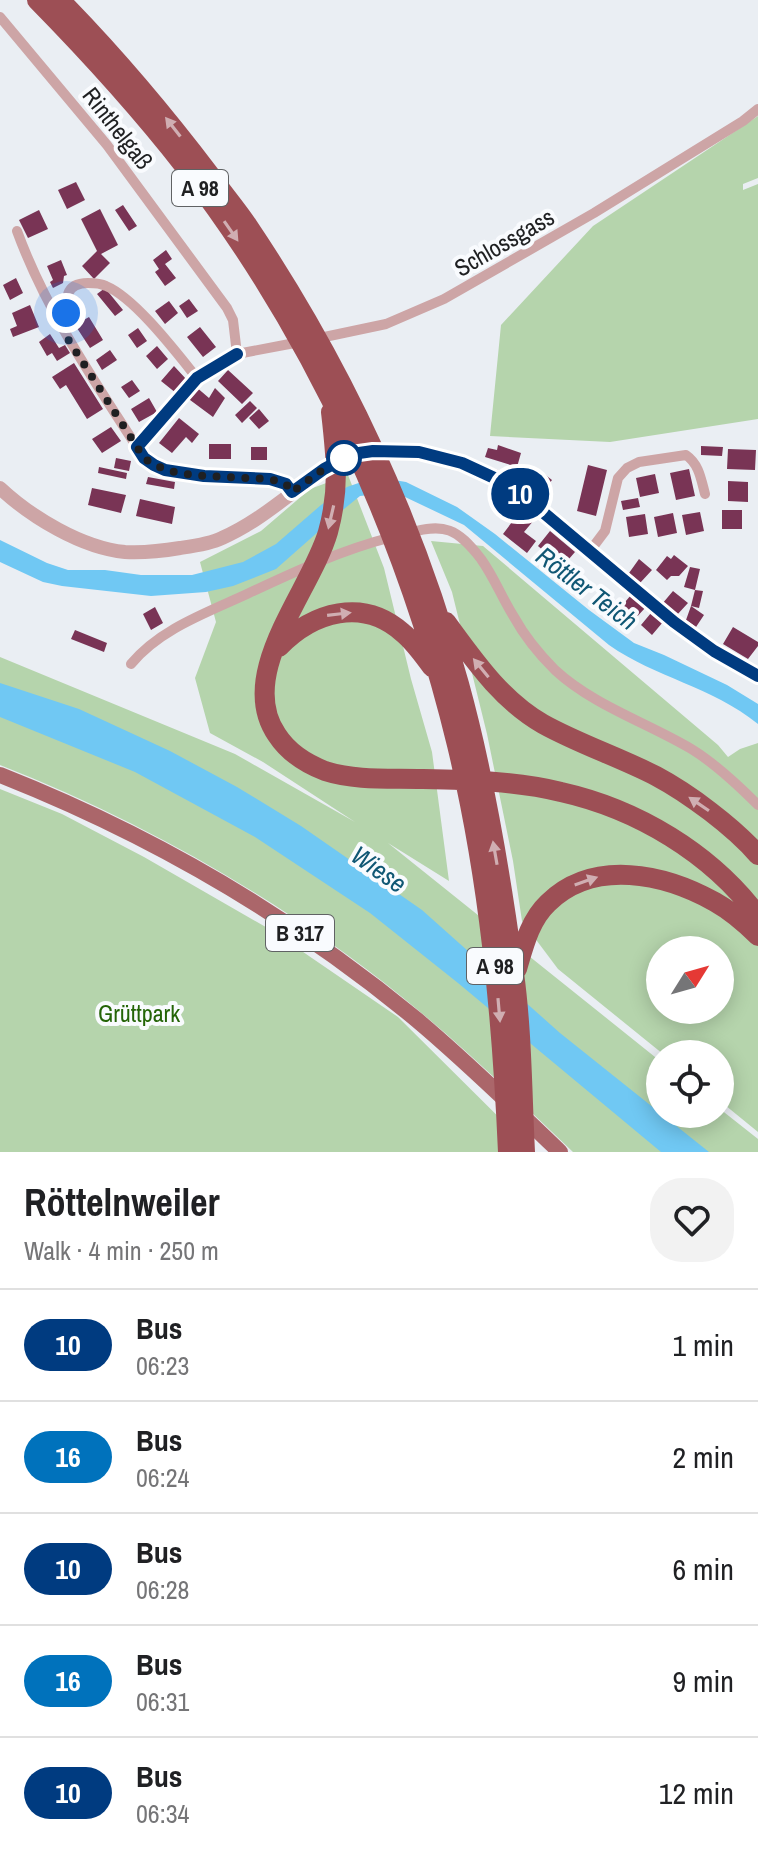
<!DOCTYPE html>
<html lang="en">
<head>
<meta charset="utf-8">
<style>
	body { margin:0; font-family:"Archivo Narrow",sans-serif; background:#f2f2f2; color:#202124; height:100vh; display:flex; flex-direction:column; font-size:30px; white-space:nowrap }
	* { box-sizing:border-box; margin:0 }
	p { font-size:26px; color:#757577 }
	.icon { flex:none; width:44px; height:44px; fill:none; stroke:currentColor; stroke-width:2; stroke-linecap:round; stroke-linejoin:round }
	.map { position:relative; height:1152px; overflow:hidden }
	.panel { display:flex; flex-direction:column; background:#fff; flex:1 }
	.panel>* { flex:none }
	.badge { padding:0 16px; border-radius:26px; font-size:28px; line-height:52px }
	.needle { width:52px; rotate:53deg }
	.controls { position:absolute; left:646px; top:936px; display:grid; gap:16px }
	.controls a { display:grid; place-items:center; width:88px; height:88px; border-radius:50%; background:#fff; box-shadow:0 4px 20px #0003; font-size:40px }
	.you { position:absolute; width:40px; height:40px; margin:-20px; border:6px solid #fff; border-radius:50%; background:#1a73e8; box-shadow:0 0 0 12px #1a73e833 }
	.map>.badge { position:absolute; translate:-50% -50%; box-shadow:0 0 0 4px #fff }
	.round { display:grid; place-items:center; flex:none; width:84px; height:84px; border-radius:32px; background:#f2f2f2 }
	.summary { display:flex; align-items:center; justify-content:space-between; height:136px; padding:0 24px }
	h1 { font-size:38px; font-weight:800; line-height:60px }
	ul { padding:0; list-style:none }
	li { display:flex; align-items:center; gap:24px; height:112px; padding:0 24px; border-top:2px solid #e0e0e0 }
	li div { flex:1 }
	li b { display:block; font-size:30px }
	li em { font-style:normal }
	li .badge { min-width:88px; font-weight:700; text-align:center }
	.map>svg:first-child { display:block }
</style>
</head>
<body>
<div class="map">
<svg width="758" height="1152" viewBox="0 0 758 1152">
	<rect width="100%" height="100%" fill="#eaeef3"/>
	<path fill="#b5d4ac" fill-rule="evenodd" d="M758,116V178L743,184V190L758,184V419L610,442L490,436L501,325L593,226Z
		M348,475L384,568L411,679L432,752L449,881L388,843L660,1061V1114H720V1109L758,1139V1152H573C517,1099 462,1045 402,997C281,900 145,822 0,765V657L235,754L355,822L263,762L210,733L195,678L216,622L200,562L261,531L310,489Z
		M431,541L483,546L718,745L728,757L740,749L758,743V1132L720,1101V1054H663L558,969L522,921L513,861L487,734L452,592ZM660,950H720V1010H660Z
		M0,789L62,814L144,857L271,930L398,1017L534,1152H0Z"/>
	<path fill="#70c8f3" d="M376,477L406,482L457,507L495,534L589,610L634,643L664,655L727,685L758,704V724C711,686 656,678 609,645L464,525L403,496L387,493L360,496L344,509L276,569L233,586L206,592L151,596L62,586L43,582L0,562V540L47,563L68,570H105L141,575H192L243,562L276,544L321,505L347,487Z
		M0,683L79,709L170,751L237,787L301,826L422,910L560,1033L709,1152H661L458,983L370,913L255,837L135,772L0,717Z"/>
	<path fill="#793455" d="M76,182L85,200L67,209L58,190Z
		M123,205L137,226L129,231L115,210Z
		M100,209L118,245L101,254L110,263L94,279L82,266L97,251L81,219Z
		M39,210L48,229L28,238L19,220Z
		M166,250L172,259L165,264L176,278L165,286L155,272L159,269L153,260Z
		M61,260L67,275L64,276L63,283L53,288L50,282L53,280L47,266Z
		M16,278L23,293L10,300L3,285Z
		M105,288L123,310L115,316L97,294Z
		M189,299L198,311L187,318L179,306Z
		M169,301L178,313L165,324L155,311Z
		M30,305L39,327L13,337L10,329L17,326L12,313Z
		M89,317L103,340L90,348L75,325Z
		M200,327L216,347L203,357L187,337Z
		M138,328L147,341L137,348L128,335Z
		M50,334L59,348L65,345L70,353L57,361L52,353L47,356L39,342Z
		M157,346L168,359L157,369L146,356Z
		M110,350L117,360L102,370L96,360Z
		M74,363L103,409L87,419L66,385L60,389L52,377Z
		M174,366L187,380L176,393L161,381Z
		M228,370L253,393L242,404L218,381Z
		M132,380L140,391L129,398L121,387Z
		M195,386L209,398L215,388L225,398L213,417L186,397Z
		M149,398L157,412L139,422L131,409Z
		M250,401L257,408L242,423L235,415Z
		M259,409L269,421L259,429L249,418Z
		M179,418L199,434L192,443L186,437L172,453L159,443Z
		M111,427L121,441L102,453L92,439Z
		M209,444H231V459H209Z
		M498,445L521,453L517,467L485,457L488,448L497,450Z
		M701,446L723,447L722,456L701,455Z
		M251,447H267V460H251Z
		M728,449L756,450L755,470L727,469Z
		M116,458L131,461L129,471L114,468Z
		M588,465L607,470L596,516L577,511Z
		M99,467L127,473L126,479L98,473Z
		M689,469L695,496L676,500L670,473Z
		M539,470L552,480L540,496L528,485Z
		M655,474L659,493L640,497L636,478Z
		M148,477L175,482L174,489L146,484Z
		M728,481L748,482V502L728,501Z
		M92,488L126,495L121,513L88,505Z
		M638,498L640,507L623,510L621,501Z
		M140,499L175,507L172,524L136,516Z
		M521,510L534,520L524,532L536,541L527,553L503,534Z
		M722,510H742V529H722Z
		M700,512L704,531L686,535L682,515Z
		M673,513L677,533L658,537L654,517Z
		M645,514L648,534L629,537L626,517Z
		M550,531L575,552L562,567L538,546Z
		M674,555L688,566L679,576H671L667,580L656,570L667,556L671,559Z
		M639,559L652,570L640,583L629,573Z
		M690,567L700,569L695,590L703,591L699,608L691,606L695,590L684,587Z
		M673,591L688,603L676,616L662,604Z
		M631,595L645,608L634,620L620,608Z
		M691,606L704,615L696,627L686,620Z
		M155,607L163,623L151,630L143,614Z
		M651,613L663,622L652,635L641,625Z
		M733,627L758,642V646L748,659L723,644Z
		M75,630L107,643L104,652L71,639Z"/>
	<g fill="none" stroke-linecap="round" stroke-linejoin="round">
		<path stroke="#cda5a6" stroke-width="10" d="M0,17L107,145L227,308L233,320L237,354
			M17,231C47,313 97,385 144,458L154,465L177,473L204,476L270,479L286,484L292,492
			M65,331C66,319 64,304 68,294C71,285 79,283 88,283C94,283 100,283 106,286C135,298 176,352 197,378
			M315,339L386,324L444,299L594,213L743,121L758,109
			M137,447L197,378L237,354L300,342
			M408,533C445,523 457,528 481,559C494,577 502,598 514,617C525,637 539,654 555,670C594,706 648,723 693,750C717,765 738,785 758,805
			M590,551L605,531L618,478L627,468L639,462L686,455C699,464 701,479 705,494
			M131,664C160,629 206,613 247,594C294,572 341,550 392,537"/>
		<path stroke="#cda5a6" stroke-width="14" d="M368,452H419L462,463L497,477L532,503L674,622L714,651L758,676
			M0,488C31,517 82,548 125,552C143,553 162,551 180,548C194,546 210,544 222,538C266,519 299,483 341,460"/>
		<path stroke="#ab666a" stroke-width="16" d="M0,775C152,835 291,916 417,1020C467,1062 513,1107 560,1152"/>
		<path stroke="#9d4f55" stroke-width="20" d="M37,0C90,54 140,109 186,168C316,337 407,538 457,745C489,878 502,1015 508,1152
			M60,0C114,55 163,113 210,175C222,192 236,208 248,226C342,366 414,521 459,684C485,778 501,876 514,973C522,1032 522,1093 525,1152
			M331,412C336,456 340,489 328,532C311,591 235,674 277,735C288,752 307,764 325,771C356,781 391,778 422,779C468,780 517,781 561,792C637,809 711,853 758,916
			M446,622C474,660 501,700 543,724C579,744 619,757 656,776C688,793 734,827 758,855
			M279,647C313,612 363,597 403,633C414,642 423,655 432,667
			M517,969C524,945 530,920 548,903C594,858 665,874 715,902C731,911 745,923 758,936"/>
	</g>
	<defs><path id="oneway-solid" d="M-6-.8H1V-3.2L6.5 0L1 3.2V.8H-6Z" transform="scale(2)"/></defs>
	<g fill="#d0aeb2">
		<use href="#oneway-solid" transform="translate(173 127) rotate(-128)"/>
		<use href="#oneway-solid" transform="translate(231 231) rotate(55)"/>
		<use href="#oneway-solid" transform="translate(331 517) rotate(103)"/>
		<use href="#oneway-solid" transform="translate(339 614) rotate(-7)"/>
		<use href="#oneway-solid" transform="translate(481 668) rotate(-129)"/>
		<use href="#oneway-solid" transform="translate(699 804) rotate(-146)"/>
		<use href="#oneway-solid" transform="translate(495 853) rotate(-100)"/>
		<use href="#oneway-solid" transform="translate(586 881) rotate(-19)"/>
		<use href="#oneway-solid" transform="translate(499 1010) rotate(85)"/>
	</g>
	<g fill="none" stroke-linecap="round" stroke-linejoin="round">
		<g stroke="#fff" stroke-width="18">
			<path id="line" d="M237,354L197,378L137,447L144,458L154,465L165,470L204,476L270,479L286,484L292,492L324,469L352,454L373,451L419,452L462,463L503,482L532,503L674,622L714,651L758,676"/>
		</g>
		<use href="#line" stroke="#003b80" stroke-width="12"/>
		<path stroke="#1f2022" stroke-width="8" stroke-dasharray="0 14.4" d="M66,313L64,333L144,458L154,465L177,473L204,476L270,479L286,484L292,492L324,469L344,458"/>
	</g>
	<circle fill="#fff" stroke="#003b80" stroke-width="4" cx="344" cy="458" r="16"/>
	<g text-anchor="middle" dominant-baseline="central" stroke-width="8" stroke-linejoin="round" paint-order="stroke">
		<g fill="#f9fbfe" stroke="#606264" stroke-width="2">
			<rect x="172" y="170" width="56" height="36" rx="6"/>
			<rect x="266" y="915" width="68" height="36" rx="6"/>
			<rect x="467" y="948" width="56" height="36" rx="6"/>
		</g>
		<g font-size="22" font-weight="bold" fill="#1f2022">
			<text x="200" y="188">A 98</text>
			<text x="300" y="933">B 317</text>
			<text x="495" y="966">A 98</text>
		</g>
		<g font-size="24" fill="#1f2022" stroke="#f9fbfe">
			<text transform="translate(118 128) rotate(52)">Rinthelgaß</text>
			<text transform="translate(504 242) rotate(-30)">Schlossgass</text>
		</g>
		<g font-size="24" fill="#246407" stroke="#f9fbfe">
			<text x="139" y="1013">Grüttpark</text>
		</g>
		<g font-size="26" font-style="italic" fill="#105774" stroke="#f9fbfe">
			<text transform="translate(587 588) rotate(37)">Röttler Teich</text>
			<text transform="translate(379 869) rotate(35)">Wiese</text>
		</g>
	</g>
</svg>
<div class="controls">
<a><svg class="needle" viewBox="-14 -14 28 28"><path d="M0-13l5 13h-10z" fill="#e53935"/><path d="M0 13l5-13h-10z" fill="#757577"/></svg></a>
<a><svg class="icon" aria-label="locate" viewBox="0 0 24 24"><circle cx="12" cy="12" r="6"/><path d="M12 2v4M12 18v4M2 12h4M18 12h4"/></svg></a>
</div>
<div class="you" style="left:66px;top:313px"></div>
<b class="badge" style="left:520px;top:494px;background:#003b80;color:#fff">10</b>
</div>
<section class="panel">
<div class="summary"><div><h1>Röttelnweiler</h1><p>Walk · 4 min · 250 m</p></div><a class="round"><svg class="icon" aria-label="heart" viewBox="0 0 24 24"><path d="M12 20l-8-8c-3-5 5-10 8-4 3-6 11-1 8 4z"/></svg></a></div>
<ul>
<li><span class="badge" style="background:#003b80;color:#fff">10</span><div><b>Bus</b><p>06:23</p></div><em>1 min</em></li>
<li><span class="badge" style="background:#0072bc;color:#fff">16</span><div><b>Bus</b><p>06:24</p></div><em>2 min</em></li>
<li><span class="badge" style="background:#003b80;color:#fff">10</span><div><b>Bus</b><p>06:28</p></div><em>6 min</em></li>
<li><span class="badge" style="background:#0072bc;color:#fff">16</span><div><b>Bus</b><p>06:31</p></div><em>9 min</em></li>
<li><span class="badge" style="background:#003b80;color:#fff">10</span><div><b>Bus</b><p>06:34</p></div><em>12 min</em></li>
</ul>
</section>
</body>
</html>
